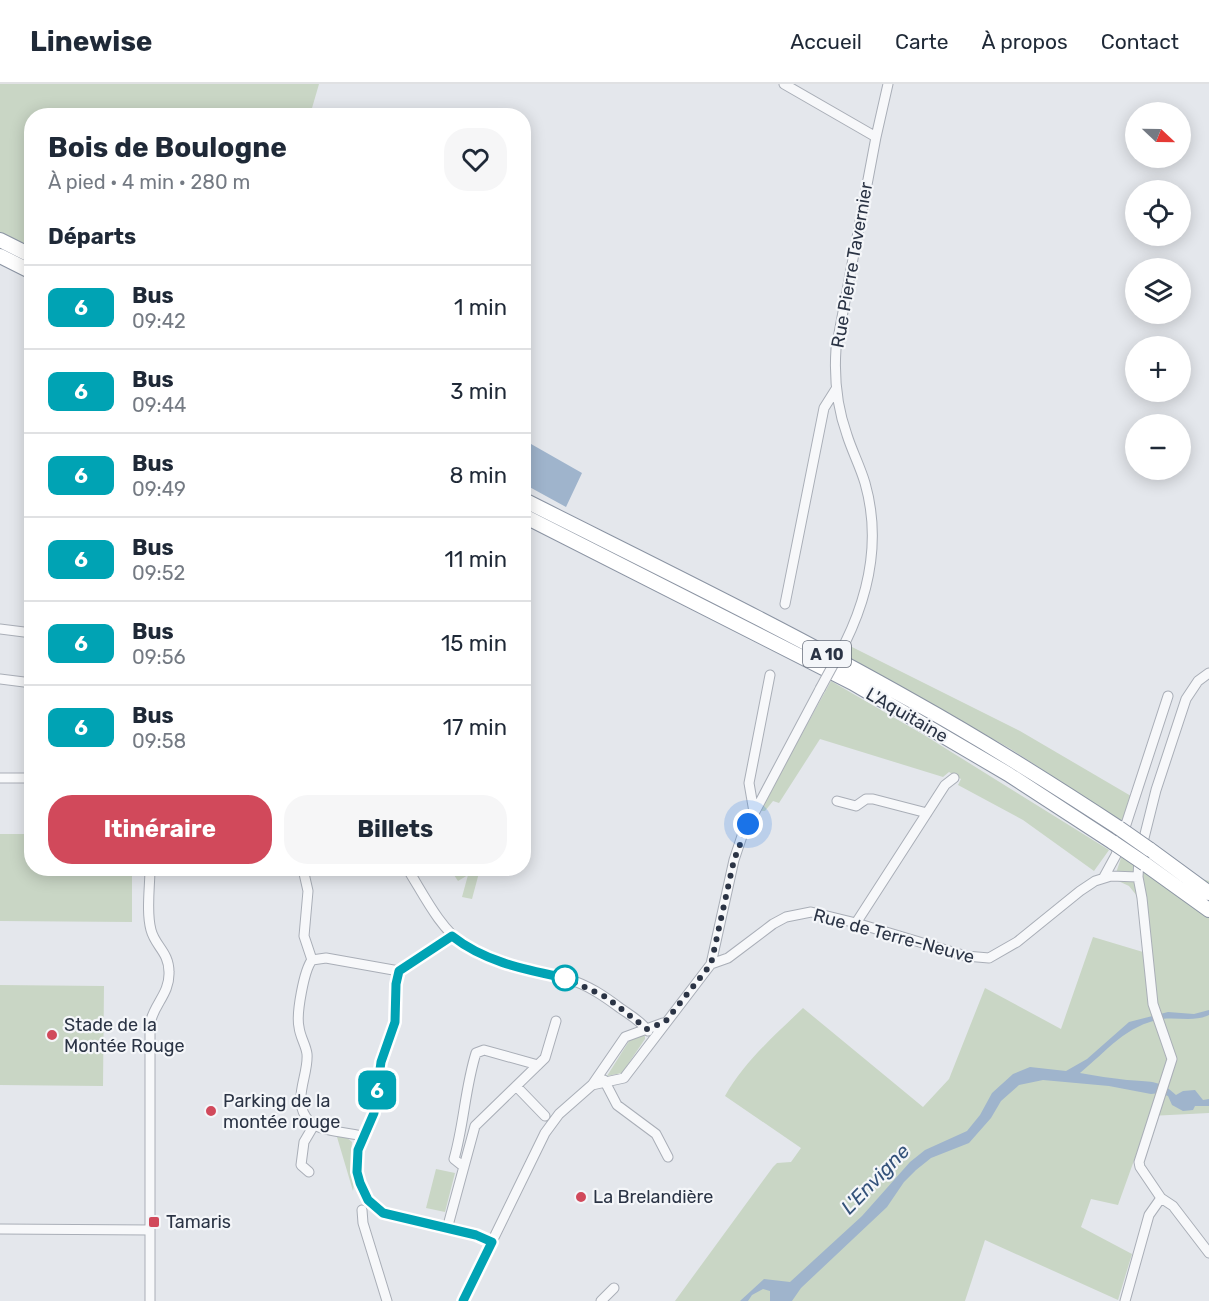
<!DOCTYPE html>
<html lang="fr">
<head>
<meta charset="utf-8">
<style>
	body { margin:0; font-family:Rubik,sans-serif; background:#f6f6f7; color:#1f2937; height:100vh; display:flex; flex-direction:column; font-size:22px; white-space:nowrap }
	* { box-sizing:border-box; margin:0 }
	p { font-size:20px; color:#747a83 }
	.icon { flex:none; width:33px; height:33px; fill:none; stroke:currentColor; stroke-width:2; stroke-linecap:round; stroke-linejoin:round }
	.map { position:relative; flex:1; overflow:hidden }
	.drawer { position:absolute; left:24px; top:24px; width:507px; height:768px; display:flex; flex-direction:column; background:#fff; border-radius:24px; box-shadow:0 3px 15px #0003 }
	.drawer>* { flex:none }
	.badge { padding:0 12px; border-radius:9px; font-size:21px; line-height:39px }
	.needle { width:39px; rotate:112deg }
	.buttons { position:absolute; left:1125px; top:18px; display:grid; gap:12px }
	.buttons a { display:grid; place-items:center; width:66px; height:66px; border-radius:50%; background:#fff; box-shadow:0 3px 15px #0003; font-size:30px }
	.you { position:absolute; width:30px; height:30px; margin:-15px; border:4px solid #fff; border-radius:50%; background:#1a73e8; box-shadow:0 0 0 9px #1a73e833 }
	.map>.badge { position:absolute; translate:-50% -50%; box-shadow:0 0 0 3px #fff }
	h2 { padding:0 24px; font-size:22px; line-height:54px }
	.round { display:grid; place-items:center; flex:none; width:63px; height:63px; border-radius:24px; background:#f6f6f7 }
	.summary { display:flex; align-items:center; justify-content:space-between; height:102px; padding:0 24px }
	h1 { font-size:28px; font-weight:700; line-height:45px }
	.action { display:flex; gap:12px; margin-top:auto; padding:12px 24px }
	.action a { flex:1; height:69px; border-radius:24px; background:#d1495b; color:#fff; font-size:24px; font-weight:700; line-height:69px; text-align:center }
	.action a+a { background:#f6f6f7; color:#1f2937 }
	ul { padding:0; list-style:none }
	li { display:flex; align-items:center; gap:18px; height:84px; padding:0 24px; border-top:2px solid #e0e1e3 }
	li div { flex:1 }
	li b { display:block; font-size:22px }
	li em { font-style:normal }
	li .badge { min-width:66px; font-weight:700; text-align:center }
	header { display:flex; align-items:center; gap:36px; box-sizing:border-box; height:84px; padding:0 30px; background:#fff; border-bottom:2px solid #e0e1e3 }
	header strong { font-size:28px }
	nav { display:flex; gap:33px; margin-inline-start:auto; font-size:21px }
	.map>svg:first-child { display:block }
</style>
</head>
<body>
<header>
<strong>Linewise</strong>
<nav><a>Accueil</a><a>Carte</a><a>À propos</a><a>Contact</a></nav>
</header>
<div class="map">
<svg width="1209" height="1217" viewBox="0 0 1209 1217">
	<rect width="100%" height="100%" fill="#e4e7ec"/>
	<path fill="#c9d6c5" d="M0,0H319L310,31L32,32L31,161L0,158Z
		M850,562L1020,647L1131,712L1122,737L1009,664L845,571Z
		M831,597L924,651L1109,766L1094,787L1023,736L958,701L961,695L949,688L943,693L820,655L779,719L773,717L765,727H762L761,724Z
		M0,750H31L32,784L132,785V838L0,837Z
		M1122,771L1209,797V1029L1150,1032L1118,1121L1091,1115L1081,1143L1132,1170L1118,1216L985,1156L965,1217H675L773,1083L777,1079L791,1078L801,1064L725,1012C744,978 774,952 803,924L923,1023L949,995L985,904L1061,945L1093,853L1143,868L1137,812L1129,802L1114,795Z
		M450,785H480L472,815L462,813L468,791L458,797Z
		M0,901L104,902L103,1002L0,1001Z
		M640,952H645V955L622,989L607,992L629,957Z
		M337,1053H346L352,1058C350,1074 356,1094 353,1107Z
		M436,1085L455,1089L445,1128L426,1124Z"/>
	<path fill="#9fb4cc" d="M524,356L582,389L566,423L524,400Z
		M1209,926V931C1195,938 1178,933 1162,935C1126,941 1107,967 1080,989C1095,992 1112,994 1127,996C1149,998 1159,995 1176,1011L1183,1007L1195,1006L1203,1016L1209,1015V1022H1195L1193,1026L1183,1027L1172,1021L1168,1012L1160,1009L1151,1010L1109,1002L1043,996L1019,1001L1001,1017L991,1034L969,1059L931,1074L916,1086L904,1098L887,1123L801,1204L792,1217H770V1207L763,1205L752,1211L748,1217H740L764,1195L790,1198L862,1132L910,1078L925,1066L967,1047L980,1031L992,1009L1013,990L1030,983L1066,987L1087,975L1129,938L1168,928L1194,930Z"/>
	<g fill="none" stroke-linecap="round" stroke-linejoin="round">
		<g stroke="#a9aeb7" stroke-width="11">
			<path id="minor" d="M784,0L876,53
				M785,520L824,324L836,305
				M0,545L32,549
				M845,559C870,508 881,455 865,399C860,382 852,367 847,351C837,323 834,294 836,265L876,53L888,0
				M1209,589L1198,597L1186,615L1156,706L1139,774L1138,793L1142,814L1153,920L1172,975L1139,1078L1140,1083L1161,1114L1173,1122L1209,1169
				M0,595L32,599
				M0,694H32
				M837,717L856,722L866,715H873L927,729
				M754,728L749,699L770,591
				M150,784C150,803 146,828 151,846C155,862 169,868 169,888C170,910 153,921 150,940V1217
				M407,784C424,811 439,843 464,861C494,883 534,885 568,895C588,901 604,912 620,924C630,931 641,937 648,947
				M303,785L308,807L304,852L312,876
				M1104,793L1116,771L1168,612
				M856,839L945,701L954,694
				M452,852L399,887L396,900L395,938L381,978L374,1029L358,1067L357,1088L360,1099L368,1116L383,1129L476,1151L492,1158
				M711,880L728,874L773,840L786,833L811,828L856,839L966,872L989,874L1017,858L1080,807L1095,797L1111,792L1138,793
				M604,996L617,1021L656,1050L668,1073
				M592,1001L624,994L711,880L734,776L742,752L820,605
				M516,1002L545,1032
				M363,1052C350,1049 319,1047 310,1038C290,1018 309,992 307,970C306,961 300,953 299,943C296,930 304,886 312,876L326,874L399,887
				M464,1083L454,1075C464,1040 465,1004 476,969L484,966L538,981
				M309,1088L301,1081L304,1058L314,1041
				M362,1126L363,1139L387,1217
				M0,1145L150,1146
				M447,1145L475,1042L545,974L556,937
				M463,1217L545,1049L559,1030L592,1001L625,953L663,939
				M601,1217L614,1204
				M1125,1217L1149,1131L1161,1114"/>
		</g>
		<g stroke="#8b94a3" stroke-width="16">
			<path id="highway" d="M0,156L32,172
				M0,172L32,188
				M524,416C655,482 787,546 914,618C984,657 1052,700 1119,744
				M524,432L853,599L1008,690L1114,759
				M1149,765L1209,809
				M1145,780L1209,826"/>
		</g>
		<use href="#minor" stroke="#f7f8fa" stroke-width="9"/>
		<use href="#highway" stroke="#fff" stroke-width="14"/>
		<g stroke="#a9aeb7" stroke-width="11" stroke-linecap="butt">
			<path id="minor-bridge" d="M820,605L845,559"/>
		</g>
		<g stroke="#8b94a3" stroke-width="16" stroke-linecap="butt">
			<path id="highway-bridge" d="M1119,744L1149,765
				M1114,759L1145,780"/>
		</g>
		<use href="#minor-bridge" stroke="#f7f8fa" stroke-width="9"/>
		<use href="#highway-bridge" stroke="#fff" stroke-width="14"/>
	</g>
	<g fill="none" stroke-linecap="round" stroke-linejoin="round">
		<g stroke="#fff" stroke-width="14">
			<path id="line" d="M463,1217L492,1158L476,1151L383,1129L368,1116L360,1099L357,1088L358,1066L374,1029L381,978L395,938L396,900L399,887L452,852C486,879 528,886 570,895"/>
		</g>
		<use href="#line" stroke="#00a3b4" stroke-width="9"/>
		<path stroke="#2b3445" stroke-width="6" stroke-dasharray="0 10.8" d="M565,894L606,913L647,945L665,938L711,880L734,776L748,740"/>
	</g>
	<circle fill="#fff" stroke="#00a3b4" stroke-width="3" cx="565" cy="894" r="12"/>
	<g fill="#d1495b" stroke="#f4f6f9" stroke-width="2">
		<circle cx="52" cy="951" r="6"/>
		<circle cx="211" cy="1027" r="6"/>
		<circle cx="581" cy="1113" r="6"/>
		<rect x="148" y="1132" width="12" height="12" rx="3"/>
	</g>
	<g text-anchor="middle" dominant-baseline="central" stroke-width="4.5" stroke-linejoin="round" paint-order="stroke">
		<rect fill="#f4f6f9" stroke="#676e7b" stroke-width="1.5" x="803" y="557" width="48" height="26" rx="4.5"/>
		<g font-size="16" font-weight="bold" fill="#2b3445">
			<text x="827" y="570">A 10</text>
		</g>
		<g font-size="18" fill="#2b3445" stroke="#f4f6f9">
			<text transform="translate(852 181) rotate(-80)">Rue Pierre Tavernier</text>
			<text transform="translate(907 631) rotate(30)">L'Aquitaine</text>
			<text transform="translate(894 852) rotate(15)">Rue de Terre-Neuve</text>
		</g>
		<g font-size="18" fill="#2b3445" stroke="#f4f6f9" text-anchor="start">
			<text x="64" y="941">Stade de la<tspan x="64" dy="21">Montée Rouge</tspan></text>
			<text x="223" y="1017">Parking de la<tspan x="223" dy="21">montée rouge</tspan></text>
			<text x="593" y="1113">La Brelandière</text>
			<text x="166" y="1138">Tamaris</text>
		</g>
		<g font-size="20" font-style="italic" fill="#34527a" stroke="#f4f6f9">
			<text transform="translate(875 1095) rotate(-46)">L'Envigne</text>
		</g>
	</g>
</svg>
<div class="buttons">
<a><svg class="needle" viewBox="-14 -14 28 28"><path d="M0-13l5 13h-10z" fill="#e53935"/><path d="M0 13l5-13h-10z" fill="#747a83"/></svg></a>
<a><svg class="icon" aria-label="locate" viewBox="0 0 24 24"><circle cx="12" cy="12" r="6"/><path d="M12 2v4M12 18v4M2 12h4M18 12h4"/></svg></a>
<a><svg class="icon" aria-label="layers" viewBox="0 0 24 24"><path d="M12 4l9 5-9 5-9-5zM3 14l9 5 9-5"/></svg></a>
<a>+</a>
<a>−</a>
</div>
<div class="you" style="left:748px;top:740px"></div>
<b class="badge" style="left:377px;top:1006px;background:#00a3b4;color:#fff">6</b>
<section class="drawer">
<div class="summary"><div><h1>Bois de Boulogne</h1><p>À pied · 4 min · 280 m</p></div><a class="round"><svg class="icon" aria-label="heart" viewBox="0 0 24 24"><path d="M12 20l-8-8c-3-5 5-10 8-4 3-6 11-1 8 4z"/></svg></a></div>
<h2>Départs</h2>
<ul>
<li><span class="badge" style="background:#00a3b4;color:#fff">6</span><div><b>Bus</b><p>09:42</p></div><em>1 min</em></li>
<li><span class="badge" style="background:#00a3b4;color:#fff">6</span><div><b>Bus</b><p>09:44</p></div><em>3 min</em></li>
<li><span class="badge" style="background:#00a3b4;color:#fff">6</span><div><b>Bus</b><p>09:49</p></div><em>8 min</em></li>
<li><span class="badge" style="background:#00a3b4;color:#fff">6</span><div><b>Bus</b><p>09:52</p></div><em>11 min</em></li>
<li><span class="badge" style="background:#00a3b4;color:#fff">6</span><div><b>Bus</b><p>09:56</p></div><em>15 min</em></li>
<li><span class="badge" style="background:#00a3b4;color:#fff">6</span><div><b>Bus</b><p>09:58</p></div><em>17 min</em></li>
</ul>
<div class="action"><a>Itinéraire</a><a>Billets</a></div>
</section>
</div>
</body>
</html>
